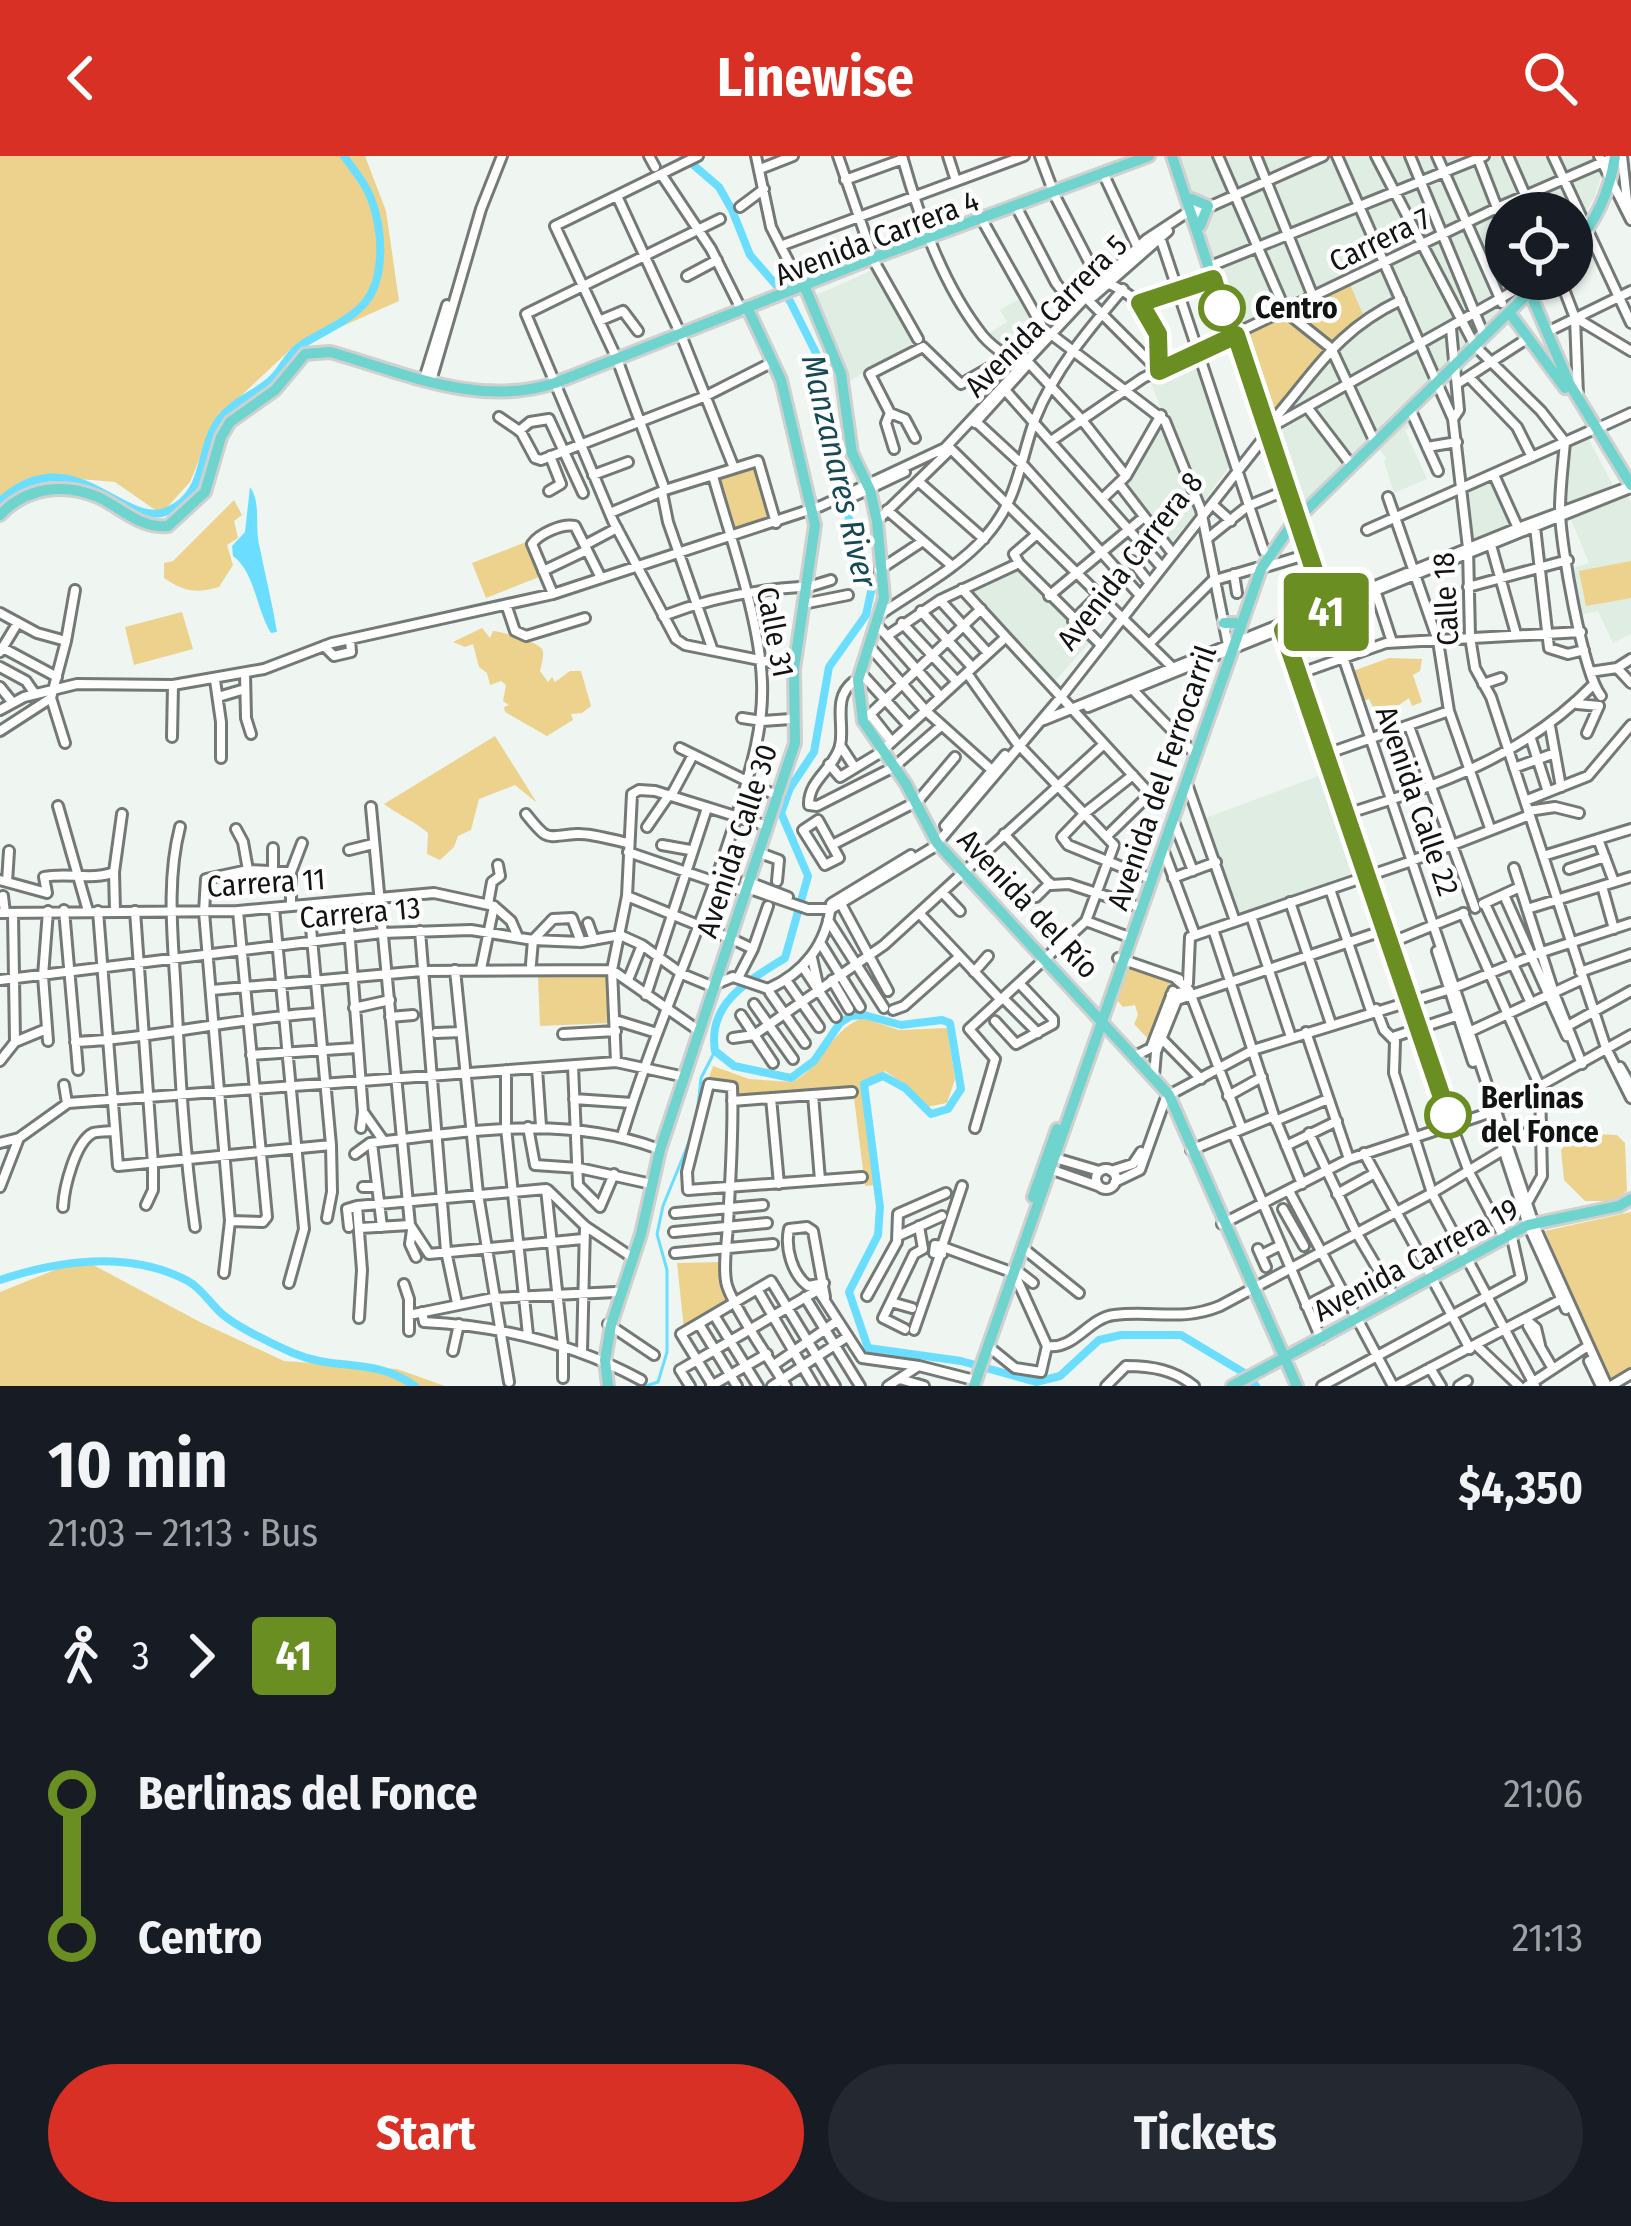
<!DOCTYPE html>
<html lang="en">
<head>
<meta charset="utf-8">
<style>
	body { margin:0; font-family:"Fira Sans Condensed",sans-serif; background:#242831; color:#f1f3f6; height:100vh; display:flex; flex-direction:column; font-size:45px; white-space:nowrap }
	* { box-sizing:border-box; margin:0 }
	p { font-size:39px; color:#9ea1a6 }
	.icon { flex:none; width:66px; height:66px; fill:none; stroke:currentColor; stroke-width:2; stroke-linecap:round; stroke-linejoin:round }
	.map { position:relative; height:1230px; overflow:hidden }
	.side { display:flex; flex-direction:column; background:#171b24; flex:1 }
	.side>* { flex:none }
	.badge { padding:0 24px; border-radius:9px; font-size:42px; line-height:78px }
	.fabs { position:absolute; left:1485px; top:36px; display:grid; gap:24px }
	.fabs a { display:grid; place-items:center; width:108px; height:108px; border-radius:50%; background:#171b24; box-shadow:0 3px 9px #0004; font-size:60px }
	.map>.badge { position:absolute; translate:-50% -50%; box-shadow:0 0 0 6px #fff }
	.legs { display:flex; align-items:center; gap:18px; height:132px; padding:0 48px; font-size:39px }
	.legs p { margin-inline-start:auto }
	.overview { display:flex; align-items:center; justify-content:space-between; height:204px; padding:0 48px }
	h1 { font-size:66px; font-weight:700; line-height:90px }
	.cta { display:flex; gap:24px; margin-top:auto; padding:24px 48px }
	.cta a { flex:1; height:138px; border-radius:72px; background:#d93025; color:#fff; font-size:48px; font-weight:700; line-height:138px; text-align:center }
	.cta a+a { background:#242831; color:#f1f3f6 }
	ul { padding:0 48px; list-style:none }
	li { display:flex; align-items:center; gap:42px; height:144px; font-size:45px }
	li i { display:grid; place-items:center; width:18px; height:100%; margin:0 15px; background:currentColor }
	li i::after { content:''; width:30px; height:30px; margin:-15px; border:9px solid; border-radius:50%; background:#171b24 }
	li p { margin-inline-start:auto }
	li:first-child i { background:linear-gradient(#0000 50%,currentColor 0) }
	li:last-child i { background:linear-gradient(currentColor 50%,#0000 0) }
	header { display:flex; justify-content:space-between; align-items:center; height:156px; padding:0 48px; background:#d93025; color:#fff; font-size:54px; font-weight:700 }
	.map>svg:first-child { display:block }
</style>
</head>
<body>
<header><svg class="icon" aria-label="back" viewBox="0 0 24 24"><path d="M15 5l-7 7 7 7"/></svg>Linewise<svg class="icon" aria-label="search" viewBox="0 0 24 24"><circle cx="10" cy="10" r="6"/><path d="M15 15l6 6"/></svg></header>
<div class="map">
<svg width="1631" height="1230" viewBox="0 0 1631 1230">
	<rect width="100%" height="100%" fill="#eff6f1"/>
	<path fill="#dfede3" d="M1173,0H1608L1594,42L1572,78V57H1506V123H1533L1292,361Z
		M873,114L916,187L846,227L812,141Z
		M1019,143L1036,171L1029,185L1035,191L1019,209L985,180L1007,166L1000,154Z
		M1194,201L1229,311L1200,351L1149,222Z
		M1410,260L1415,268L1405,274L1427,323L1394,337L1384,305L1386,302L1378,291Z
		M1160,263L1196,357L1172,386L1123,330Z
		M1587,280L1614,331L1564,351L1569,289Z
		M1494,324L1515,371L1471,388L1466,335Z
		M1626,338L1631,346V478L1613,487L1598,455L1581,459L1573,412L1589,407L1570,361Z
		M1016,411L1091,485L1054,526L969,434Z
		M1326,617L1360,714L1237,761L1203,663Z"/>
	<path fill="#ecd28c" d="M0,0H365L386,55L399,145L291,193L216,263L190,326L161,358L115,326L44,320L0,340Z
		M1350,128L1364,161L1329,189L1292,157Z
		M1285,160L1325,194L1269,265L1240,182Z
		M756,307L773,365L732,378L717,320Z
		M234,344L242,359L234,365L238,382L227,389L233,409L219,431C196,438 183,435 164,422V407L173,405Z
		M526,386L539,421L486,442L472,407Z
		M1631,405V442L1586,450L1579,415Z
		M182,456L193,493L134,509L125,471Z
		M482,472L490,482L493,475C499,475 538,486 542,493C545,498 541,510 540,515L548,526L552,521L555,526L570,515H581L591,550L582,557L571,558L573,564L547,580L505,556L504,551L509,549L503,545L506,529L501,525L490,529L487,517L479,511L473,488L465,491L453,486Z
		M1389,502L1422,503L1420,515L1413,519L1422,546L1412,550L1409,542L1389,556L1391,563L1381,567L1369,543L1363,545L1353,515Z
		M495,580L537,647L515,629L479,643L471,674L458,680L454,691L440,704L427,698L428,677C413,664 400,660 384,648Z
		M1126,808L1173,825L1151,886L1134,868L1138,859L1135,849L1123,851L1114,841Z
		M609,817L611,867L540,870L538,820Z
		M863,862L899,874L947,872L955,923L947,947L926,951L906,929L885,915L863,926L876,1029L865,1030L853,934L734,942L732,933H705L713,910L749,923L792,926C824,910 829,874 863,862Z
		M1575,977L1617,979L1625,987L1627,1035L1615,1045H1585L1564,1024L1561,994Z
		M1631,1056V1213L1608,1226L1545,1075Z
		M82,1103L200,1166L284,1205L397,1213L445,1230H0V1136Z
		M723,1106L721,1129L732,1146L684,1173L677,1107Z"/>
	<path fill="#6bdeff" d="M250,331C261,346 255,369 259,388C265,418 272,446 277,476L271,477C256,453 255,416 233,400L232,390L245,376Z"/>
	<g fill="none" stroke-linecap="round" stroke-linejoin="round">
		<path stroke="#6bdeff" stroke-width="3" d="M697,959L701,922L715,895
			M637,1230H639
			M646,1230L658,1226L667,1196V1114L657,1078L663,1050L694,974"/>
		<path stroke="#6bdeff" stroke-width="8" d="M683,0L719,31L732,54L750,99L790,145L817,199L831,310L872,431L866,459L829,511L814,596L790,632L781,657L808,720L785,802C750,824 707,846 715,895L734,910L791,922L814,905L840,867L851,860L864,859L901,869L942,864L950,867L961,933L948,953L931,958L905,932L883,920L864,928L880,1051L878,1079L849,1136L868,1192L961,1205L1036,1226L1060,1220L1099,1184L1121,1179H1181L1246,1218L1256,1230
			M0,345C74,279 123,375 168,355C209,337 197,293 220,263C234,245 254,239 270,225C282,215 287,199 300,190C320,176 343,169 361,151C389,124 383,61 365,30C359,20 351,10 344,0
			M0,1124C60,1104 129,1094 188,1125C201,1132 210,1147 221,1157C235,1170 274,1189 293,1197C338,1216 371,1200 415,1230"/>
		<g stroke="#737974" stroke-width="14">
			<path id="minor" d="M649,0L655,11
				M756,0L771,71L801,130
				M838,0L875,107L918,183
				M902,0C919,61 943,130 983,180C993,192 1008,201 1020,210
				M948,0L956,25
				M1040,0L1055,40L1101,129
				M1218,0L1286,156L1331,192L1373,282
				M1256,0L1314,143
				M1337,0L1453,263L1468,392L1470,481L1475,512L1491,541L1606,892L1631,942
				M1376,0L1473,186
				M1410,0L1483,177
				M1437,0L1502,147
				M1477,0L1506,75
				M1508,0L1533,57
				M1553,0L1631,167
				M1599,0L1631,64
				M1622,0L1628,54
				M760,13L793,0
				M1103,17L1138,92
				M661,18L711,93L742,155
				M845,24L903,3
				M617,40L681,179L734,312
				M740,51L764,33
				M1018,54L1056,127L1075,151
				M1191,59L1323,0
				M981,62L1043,172L1165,265L1201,354L1228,489
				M720,63L526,158L613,365L676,483L685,489L790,510
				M1160,81L1264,395
				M783,89L1024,0
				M1213,109L1484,0
				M687,120L717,104
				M1560,123L1575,162L1578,239
				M1107,127C1146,143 1164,173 1159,215
				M1094,140L1168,75
				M1089,145L1158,214
				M1140,147L1213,123
				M1576,162L1631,195
				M599,165L623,155L638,175
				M1451,172L1454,205
				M1547,176L1631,135
				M1476,191L1541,255L1565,286C1563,309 1560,331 1560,354C1560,387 1583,517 1601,540
				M1029,207L1082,264L1126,320
				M1469,221L1517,271L1532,301
				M424,223L447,149
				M431,225L481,53L502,0
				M1457,228L1528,182
				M1005,234L1159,408
				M1307,251L1349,306
				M1410,253L1438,315
				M890,257L905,263L915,282
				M499,261L521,276L535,302L541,304L706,240L773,206
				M973,263L1024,310L1137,436
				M1453,263L1459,254L1455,211
				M975,267L1029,207
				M1269,269C1316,216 1334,176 1401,144
				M1596,273L1631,257
				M519,275L530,266L549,263L583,337
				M1051,285L1143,222L1497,52L1610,3
				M1427,291L1457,286
				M894,293L886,267L890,257L870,218L923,191L961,228L1008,201
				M951,293L1172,511
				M593,319L628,306
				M1494,319L1518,372
				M918,325L984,383
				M1120,329L1170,394
				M665,334L617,203L555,70L698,0
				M549,335L561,328L550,300
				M662,336L668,366L712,492
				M1388,341L1438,485L1449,555L1490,672
				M848,343L905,316
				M1102,343L1126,320L1161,259
				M1212,348L1231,365
				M887,354L951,409
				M610,357L665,334L758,305L776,367
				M878,364L951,293
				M1297,364L1535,1071L1607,1230
				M1535,371L1549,492L1568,498L1584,494
				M1367,374L1590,275
				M1037,378L1014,398L1019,407L1101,489
				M1208,382L1248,350L1282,336
				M585,389L617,372
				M1491,389L1516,478
				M1132,405L1147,424
				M1262,412L1305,399
				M879,414L923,385
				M543,415L587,394
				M1234,418L1237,437
				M1468,431L1568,404
				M805,432L831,424
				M962,433L1150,638L1107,680
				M1376,437L1392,486
				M553,438L532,388C539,378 562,367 575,370L601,422
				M1049,440L1144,361
				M940,444L988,497
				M803,448L848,439
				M507,451L515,475L526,480L585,462
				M921,455L972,511
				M0,457L37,477L66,485
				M881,458C914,435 958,412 985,381C1019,343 1019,307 1035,263C1054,214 1089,173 1123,133
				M663,460C707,443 752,434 800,431
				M1073,465L1099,439
				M902,467L957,526
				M878,470L887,480L940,444L1019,407
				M1283,474L1452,970L1469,1016L1504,1082
				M887,480L941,541
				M1149,488L1212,425L1256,412
				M324,490L334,500L351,496L350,483
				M870,491L926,555L994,616
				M3,492L57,521
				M0,496L17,468
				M0,511L26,525L35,538
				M1617,512L1631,527
				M860,516L909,570
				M1590,516L1617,512L1631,503
				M245,517L246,562L251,578
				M967,517L1016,586L1114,689L1086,765L969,873L995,903L975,972
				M1298,518L1386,487L1581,476
				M215,524L221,566V602
				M853,526C832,543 845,567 840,590C834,613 808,624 809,649L817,650L890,613
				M1483,528L1501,522
				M0,531L13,547
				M1133,534L1195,598
				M218,541L245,533
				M51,542L65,587
				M1577,548L1599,550L1587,577
				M1088,551L1630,332
				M0,554L24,541L77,528L173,529L264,513L332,487L553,438L821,350L945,292L1100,126L1147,83L1194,52
				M870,558L892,586
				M742,562L762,565L791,563
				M864,564L981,453
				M1044,564L1518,372L1631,330
				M1409,570L1475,752
				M1550,570L1561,631
				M0,575L51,542L66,485L75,434
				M172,581L173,529
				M1531,583L1548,636
				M840,589L855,612
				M680,592L747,625
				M883,594L1006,481
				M1326,598L1449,555
				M829,608L840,621L878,598
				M895,610L941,570
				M1514,612L1555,597
				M1133,619L1085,657L1062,681L1068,689L1151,723
				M1186,625L1235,765
				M746,629L779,639
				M671,640L693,599
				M1525,645L1588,620L1631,569
				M917,646L955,601
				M58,650L88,755
				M371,651L410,1069L429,1098L583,1083
				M1528,655L1555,651L1579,657
				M526,658C549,687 545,680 577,678C591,677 613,684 628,687
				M1346,658C1439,629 1523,601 1593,529
				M818,664L839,702L825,709L803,674Z
				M1174,666L1193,715
				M945,670L1005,599
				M180,671C166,725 173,783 176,838C180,916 184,994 195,1071
				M647,671L669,639
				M236,673L243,686L248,714
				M1004,678L1051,729L1069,728L1136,750
				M1598,683L1614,726
				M662,689L690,694
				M832,689L912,648
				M1163,693L1195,779
				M349,694L373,688
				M628,696L742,735
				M760,697L779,704L777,725
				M1543,700L1631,673
				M1514,712L1554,837L1582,908
				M1569,713L1605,701
				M273,715V692
				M1173,722L1216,706
				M0,724L47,737L44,721C67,716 93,725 114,716
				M746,725L788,741
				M7,726L9,695
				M1602,730L1614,773
				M744,731L808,753H831L934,691L1061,541L1273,270L1526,128
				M1330,733L1371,855
				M942,736L960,755
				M1504,739L1567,880
				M3,740L5,757
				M627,740L727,781
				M1036,741L1050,727
				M347,745L363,956L361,972
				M840,746L888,835
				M1290,746L1331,868
				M832,747L911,699
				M488,748L492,726L500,720L498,709
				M1483,748L1520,731
				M1485,748L1531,847
				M291,750V716L302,687
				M309,750L331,989L332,1036L327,1062
				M274,752L304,1073L289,1127
				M1527,753L1631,721
				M64,754L78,914
				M98,755L118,1010L331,989
				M115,755L114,716L122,658
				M135,755L153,1008V1034L146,1049
				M0,757L238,755L434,737L494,750L511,765L518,781
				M1463,757L1540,931L1542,1020L1527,1047
				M920,758L1001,844
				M1251,760L1291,881
				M828,764L884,852
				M1086,765L1126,780
				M588,767L594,784
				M1434,769L1464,757
				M1213,773L1274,960L1302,1028
				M420,775L446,1095L457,1147
				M732,783L753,793
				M1390,787L1429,771
				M821,788L860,851
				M1437,795L1473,906
				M812,802L819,833
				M1118,802L1179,823
				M531,808L533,784L553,763L572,762L581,786
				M803,811L836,861
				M481,813L494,750
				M455,814L478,1038L509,1226
				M974,816L988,800
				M1580,816L1631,798
				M738,822L753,793L768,750
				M0,824L382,777L471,774L533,784L581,786L620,779L642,789L682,818L711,830L733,821L768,833C804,817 827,788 831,748
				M628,824L642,789
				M786,824L819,871
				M832,824L849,853
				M1177,824L1189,834L1242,973
				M1188,827L1190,781L1406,707L1530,659
				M212,834L422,815L612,814L695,872
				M770,837L805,887
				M646,839L707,652
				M1171,839L1188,834
				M1007,846L1038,877
				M754,848L793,903
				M354,852L390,844
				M1376,853L1384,874L1395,885L1394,917L1432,1037L1535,1230
				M893,854L904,850L959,801
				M741,859L773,907
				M390,861L413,859
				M615,864L657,877
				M995,865L1016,888L1053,868V863L1019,827
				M1564,872L1631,835
				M1306,876L1349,1003
				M1469,876L1583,823
				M436,877L461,876
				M563,878L616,875
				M1158,879L1201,923
				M1393,881L1462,858
				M733,882L754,879L884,789L1104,588
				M48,885L43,820L48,755
				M15,886L44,874
				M75,886C157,882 236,862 317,857
				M251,899L356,892
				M1135,900L1151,892L1173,835
				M0,905L15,886L13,757
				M616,906L612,814L627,740L632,638L639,634L655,635L764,669
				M573,910L578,1029L600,1051L614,1018
				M1620,911L1631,930
				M537,913L541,970
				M506,914V972L528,1179
				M1154,920L1156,896L1177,844L1385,774
				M64,929L67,947
				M813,939L820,1024
				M1169,939L1253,894L1454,832L1542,796L1631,767
				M1228,940L1262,921
				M771,942L779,1028
				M574,943L632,947
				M732,945L852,936
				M364,957L383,984
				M1275,965L1328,943
				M1494,965L1528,1069L1566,1153
				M528,971L535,1009L579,1012L647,1027
				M1233,977L1321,1183
				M1309,977L1356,1076L1395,1142
				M622,980C654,874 701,775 734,669C748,621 764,576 762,526C760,463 730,381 713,320
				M0,987L19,982L68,947L616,906L685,921
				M372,987L382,1071
				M1507,988L1542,968
				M1286,990L1337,965
				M1191,994L1274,960
				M1364,997L1432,1121
				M355,998L370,987C465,976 563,958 656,992
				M1055,1002L1099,1015
				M1050,1013L1098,1030
				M1096 1023a10 10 0 1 1 20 0a10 10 0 1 1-20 0Z
				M1111,1015L1133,1008L1141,996
				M1115,1026L1140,1014L1165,944
				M0,1031L19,982
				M363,1031H377
				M546,1033L563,1190V1222
				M548,1034L585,1070L633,1102
				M1289,1035L1393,1230
				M1337,1038L1375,1017
				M357,1050L362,1114L359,1162
				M63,1051C64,1032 75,986 93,977C95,976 111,975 113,975
				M1283,1053L1304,1090
				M675,1057L763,1049
				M230,1065L263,1066L267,1061L238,755
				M1222,1068L1349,1003L1495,955L1631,879
				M349,1071L347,1053L357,1050L546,1033
				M360,1072L410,1069
				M412,1074L410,1088L416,1101
				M674,1076L767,1067
				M898,1080L942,1060
				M935,1089L942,1090V1098L934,1097Z
				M942,1090L962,1030
				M943,1091L1014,1117L1047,1190L1041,1216L1015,1212L989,1191
				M1023,1092L1079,1137
				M1258,1093L1266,1111
				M675,1097L773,1088
				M1261,1099L1281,1089
				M1015,1113L1033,1127
				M224,1117L230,1065L204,756L206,723L248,714L291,716
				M1434,1126L1470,1193
				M824,1127L808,1130C792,1118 785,1092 789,1073L807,1071L813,1075L825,1141
				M404,1128L409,1143V1175
				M757,1133L814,1230
				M867,1140L897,1086L898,1058L946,1037
				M805,1141L860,1230
				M891,1146L912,1152
				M1306,1150L1340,1132
				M422,1156L424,1166C501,1170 573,1187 641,1224
				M409,1159L493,1142L616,1136
				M714,1159L758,1230
				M608,1168L654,1199
				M699,1168L737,1230
				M905,1173L883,1162L914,1098L923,1093L919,1070
				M914,1174L940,1099
				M1540,1189L1536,1172L1529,1166L1528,1170L1553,1213
				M1047,1190C1075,1194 1088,1162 1114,1159C1154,1154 1181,1166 1220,1150L1432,1037L1503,994
				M1477,1190L1519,1230
				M453,1195L459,1168
				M582,1196L585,1070
				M1589,1205L1601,1230
				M774,1209L837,1165
				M1430,1212L1441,1230
				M900,1223L924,1230
				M690,1230L680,1214L818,1134L862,1202L919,1210L970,1223
				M711,1230L767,1198
				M713,1230L681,1178L771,1125L835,1230
				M772,1230L847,1181
				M786,1230C774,1210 728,1144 726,1125C723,1108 727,1087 728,1069C730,1023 734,975 732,931L709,928L687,1016L688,1034L862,1021
				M888,1230L917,1211
				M1106,1230L1126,1210C1152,1210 1174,1214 1194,1230
				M1322,1230L1521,1122L1512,1082
				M1396,1230L1562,1143
				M1459,1230L1467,1225
				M1527,1230L1588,1190
				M1611,1230L1631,1218"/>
		</g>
		<g stroke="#cfd0d0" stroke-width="16">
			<path id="major" d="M1172,0L1293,367
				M1192,43L1208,50L1200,70
				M1572,92C1596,66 1610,35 1615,0
				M804,129L841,218L852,297L870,334L877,365L884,442L858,524L863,565L906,628L937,687L1169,939L1297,1230
				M1528,132L1569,227L1631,329
				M1509,156L1565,232
				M0,359C25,332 63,326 98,341C122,352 140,373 168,370L205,336L221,281L230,266L275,234L305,198L330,196C405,217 478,252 555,227L873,102L1149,0
				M1224,467H1235
				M1033,1041L1057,973
				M608,1230L605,1204L611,1169L641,1078L660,994L795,587L794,513L815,369L781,224L747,151
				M974,1230L1261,413L1293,367L1543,123
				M1232,1230L1528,1069L1619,1050L1631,1043"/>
		</g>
		<use href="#minor" stroke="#fff" stroke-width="8"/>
		<use href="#major" stroke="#6fd4ce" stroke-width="10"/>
	</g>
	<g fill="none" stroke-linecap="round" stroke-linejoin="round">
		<g stroke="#fff" stroke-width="27">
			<path id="line-1" d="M1222,152L1213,123L1140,147L1158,178L1159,215L1236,179L1328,456L1283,474L1448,959"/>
		</g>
		<use href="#line-1" stroke="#6b8e23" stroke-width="18"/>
	</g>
	<g fill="#fff" stroke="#6b8e23" stroke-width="6">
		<circle cx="1222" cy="152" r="21"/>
		<circle cx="1448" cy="959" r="21"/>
	</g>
	<g text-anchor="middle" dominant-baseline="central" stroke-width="9" stroke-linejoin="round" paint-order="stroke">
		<g font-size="30" fill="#111412" stroke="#fff">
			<text transform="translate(877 82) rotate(-21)">Avenida Carrera 4</text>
			<text transform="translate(1380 84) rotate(-26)">Carrera 7</text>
			<text transform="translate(1046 160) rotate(-45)">Avenida Carrera 5</text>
			<text transform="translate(1130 405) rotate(-52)">Avenida Carrera 8</text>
			<text transform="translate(1446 443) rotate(-93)">Calle 18</text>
			<text transform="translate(775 476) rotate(79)">Calle 31</text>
			<text transform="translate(1162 622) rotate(-71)">Avenida del Ferrocarril</text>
			<text transform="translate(1417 645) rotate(71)">Avenida Calle 22</text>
			<text transform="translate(737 685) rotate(-72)">Avenida Calle 30</text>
			<text transform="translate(266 727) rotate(-4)">Carrera 11</text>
			<text transform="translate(1028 748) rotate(47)">Avenida del Río</text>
			<text transform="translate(360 757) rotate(-5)">Carrera 13</text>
			<text transform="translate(1416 1104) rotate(-28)">Avenida Carrera 19</text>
		</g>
		<g font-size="30" font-weight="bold" fill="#111412" stroke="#fff" text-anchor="start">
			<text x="1255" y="152">Centro</text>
			<text x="1481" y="942">Berlinas<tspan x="1481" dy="34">del Fonce</tspan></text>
		</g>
		<g font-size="33" font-style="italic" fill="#164956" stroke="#fff">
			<text transform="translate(839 315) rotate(77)">Manzanares River</text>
		</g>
	</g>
</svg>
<div class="fabs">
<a><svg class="icon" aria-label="locate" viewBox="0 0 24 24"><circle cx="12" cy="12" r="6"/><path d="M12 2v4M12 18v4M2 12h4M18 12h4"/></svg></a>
</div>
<b class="badge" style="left:1326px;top:456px;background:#6b8e23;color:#fff">41</b>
</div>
<section class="side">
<div class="overview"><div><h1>10 min</h1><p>21:03 – 21:13 · Bus</p></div><b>$4,350</b></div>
<div class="legs"><svg class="icon" aria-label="walk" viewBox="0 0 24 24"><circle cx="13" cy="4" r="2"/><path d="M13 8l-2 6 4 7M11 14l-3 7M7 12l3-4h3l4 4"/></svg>3<svg class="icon" aria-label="forward" viewBox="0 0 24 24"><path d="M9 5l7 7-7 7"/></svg><b class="badge" style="background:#6b8e23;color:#fff">41</b></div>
<ul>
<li><i style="color:#6b8e23"></i><b>Berlinas del Fonce</b><p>21:06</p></li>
<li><i style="color:#6b8e23"></i><b>Centro</b><p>21:13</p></li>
</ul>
<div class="cta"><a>Start</a><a>Tickets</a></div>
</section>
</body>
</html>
